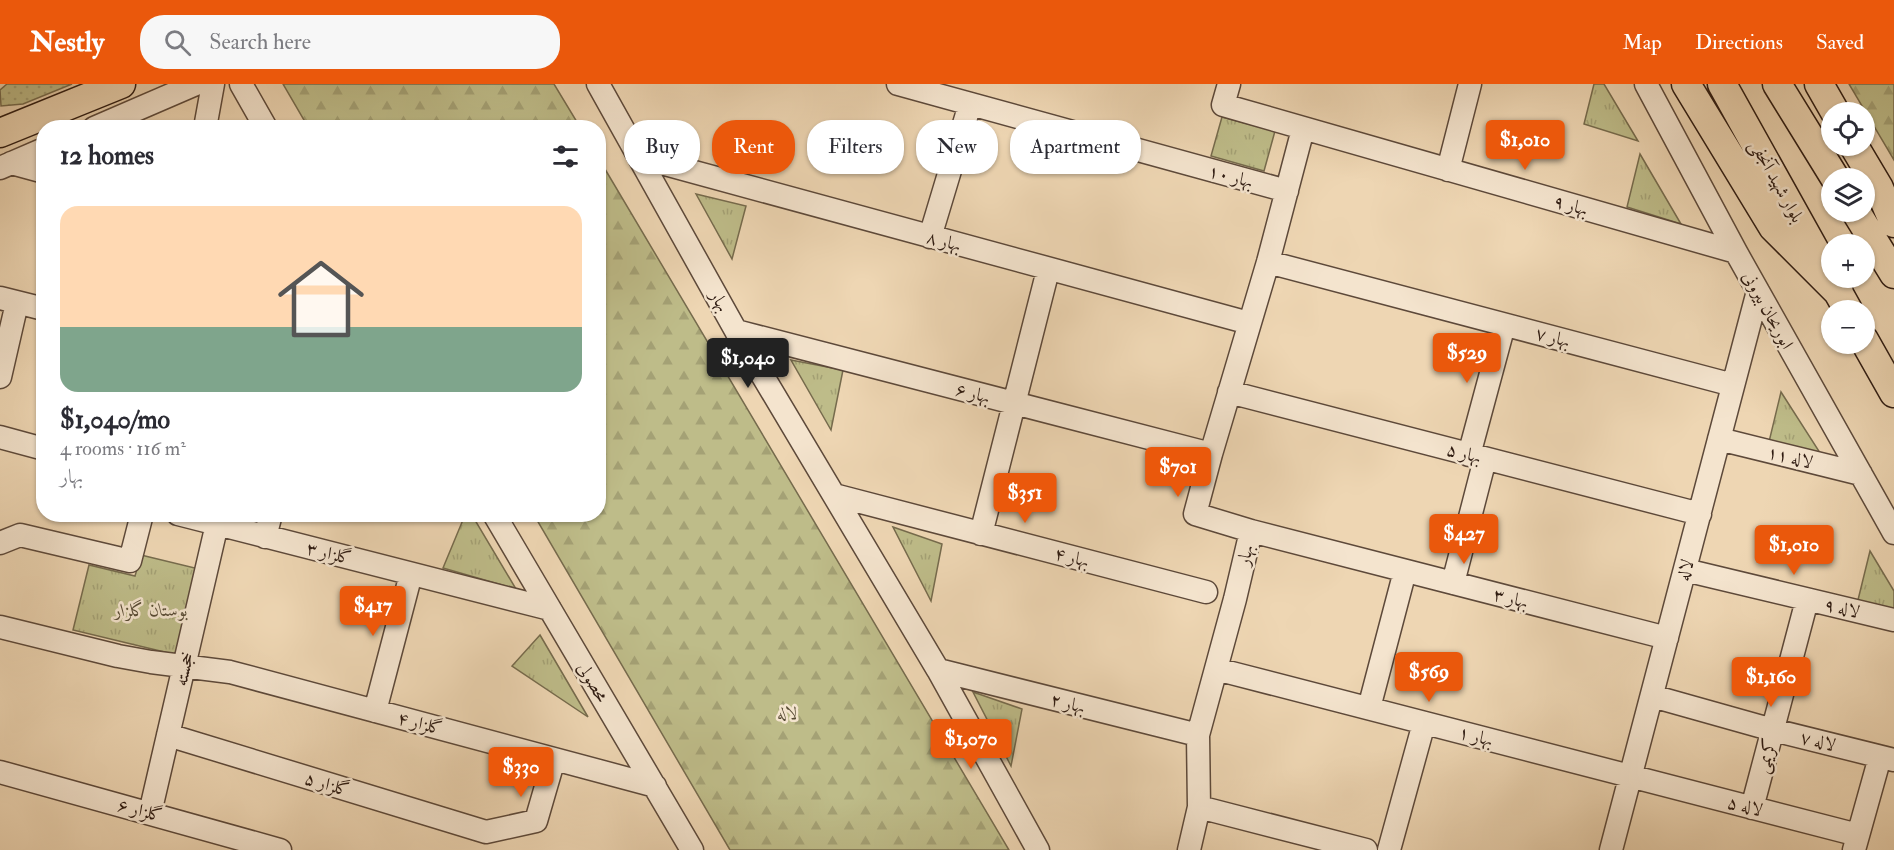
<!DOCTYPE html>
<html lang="en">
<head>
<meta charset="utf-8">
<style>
	:root { --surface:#fff; --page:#f7f7f7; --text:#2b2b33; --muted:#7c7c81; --accent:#ea580c }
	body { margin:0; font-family:"IM FELL Double Pica",Amiri,serif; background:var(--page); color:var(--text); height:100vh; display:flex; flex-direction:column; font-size:22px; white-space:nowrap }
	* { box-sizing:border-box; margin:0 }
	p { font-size:20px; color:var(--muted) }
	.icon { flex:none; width:33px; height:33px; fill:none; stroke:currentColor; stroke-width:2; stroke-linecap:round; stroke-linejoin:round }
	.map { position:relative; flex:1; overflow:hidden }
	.panel { position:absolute; left:36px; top:36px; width:570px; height:402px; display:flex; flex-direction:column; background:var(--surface); border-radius:24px; box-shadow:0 2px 4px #0004 }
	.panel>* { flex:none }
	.hud { position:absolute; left:624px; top:36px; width:570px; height:54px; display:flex; gap:12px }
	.controls { position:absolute; left:1821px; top:18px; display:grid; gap:12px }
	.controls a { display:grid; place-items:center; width:54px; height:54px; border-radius:50%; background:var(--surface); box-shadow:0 2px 4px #0004; font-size:30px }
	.price { position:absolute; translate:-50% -51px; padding:0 14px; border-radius:6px; background:var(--accent); color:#fff; font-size:20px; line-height:39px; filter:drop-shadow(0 2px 3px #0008) }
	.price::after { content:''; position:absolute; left:50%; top:36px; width:18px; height:14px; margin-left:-9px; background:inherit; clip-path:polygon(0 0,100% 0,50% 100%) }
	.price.selected { background:#222; color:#fff }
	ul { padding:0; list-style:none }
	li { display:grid; align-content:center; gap:12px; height:318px; padding:0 24px }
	li span { display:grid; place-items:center; height:186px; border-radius:18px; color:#555 }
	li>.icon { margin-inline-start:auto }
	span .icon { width:108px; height:108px; fill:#fffc; stroke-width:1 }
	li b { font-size:26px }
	h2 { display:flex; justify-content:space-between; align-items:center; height:72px; padding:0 24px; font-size:26px }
	.chip { padding:0 21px; border-radius:24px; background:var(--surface); box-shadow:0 2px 4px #0004; font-size:21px; line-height:54px }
	.chip.selected { background:var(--accent); color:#fff }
	header { display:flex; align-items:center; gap:36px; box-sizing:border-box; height:84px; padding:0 30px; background:var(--accent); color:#fff }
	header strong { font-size:28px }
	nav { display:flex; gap:33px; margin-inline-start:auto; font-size:21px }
	.search { width:420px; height:54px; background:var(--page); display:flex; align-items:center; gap:15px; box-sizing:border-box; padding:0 21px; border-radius:24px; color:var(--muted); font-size:22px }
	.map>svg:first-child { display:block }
	.grass { fill:url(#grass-dots); stroke:#766b4d; stroke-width:1.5 }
	.forest { fill:url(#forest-firs); stroke:#766b4d; stroke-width:1.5 }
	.park { fill:url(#park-tufts); stroke:#766b4d; stroke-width:1.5 }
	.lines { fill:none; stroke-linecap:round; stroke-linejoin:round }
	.minor-casing { stroke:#5d493a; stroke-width:25 }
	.major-casing { stroke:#2d1a11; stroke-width:31 }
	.minor { stroke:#f4e4ce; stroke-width:22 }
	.major { stroke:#eed6b3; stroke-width:28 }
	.labels { text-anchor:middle; stroke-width:5; stroke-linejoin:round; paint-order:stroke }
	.street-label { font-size:18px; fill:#2d1a11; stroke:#f4e4ce }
	.park-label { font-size:18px; font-style:italic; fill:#584b35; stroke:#f4e4ce }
</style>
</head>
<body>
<header>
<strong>Nestly</strong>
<div class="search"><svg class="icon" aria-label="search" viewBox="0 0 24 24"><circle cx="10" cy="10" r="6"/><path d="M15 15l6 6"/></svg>Search here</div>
<nav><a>Map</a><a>Directions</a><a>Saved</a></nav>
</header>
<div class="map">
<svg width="1894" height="766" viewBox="0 0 1894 766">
	<defs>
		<pattern id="grass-dots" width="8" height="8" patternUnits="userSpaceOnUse" patternTransform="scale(1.5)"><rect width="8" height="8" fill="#bebc89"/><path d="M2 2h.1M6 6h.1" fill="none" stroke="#a4a175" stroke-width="1.8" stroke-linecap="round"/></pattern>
		<pattern id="forest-firs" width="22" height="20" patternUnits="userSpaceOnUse" patternTransform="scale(1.5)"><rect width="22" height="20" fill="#bebc89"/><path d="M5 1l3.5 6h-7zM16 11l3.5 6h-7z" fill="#a4a175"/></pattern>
		<pattern id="park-tufts" width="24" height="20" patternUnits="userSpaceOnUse" patternTransform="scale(1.5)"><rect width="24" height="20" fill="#bebc89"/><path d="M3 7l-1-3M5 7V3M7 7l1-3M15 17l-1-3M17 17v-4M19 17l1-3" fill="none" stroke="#a4a175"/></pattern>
	</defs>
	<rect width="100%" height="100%" fill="#eed6b3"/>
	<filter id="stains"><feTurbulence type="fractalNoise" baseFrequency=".00333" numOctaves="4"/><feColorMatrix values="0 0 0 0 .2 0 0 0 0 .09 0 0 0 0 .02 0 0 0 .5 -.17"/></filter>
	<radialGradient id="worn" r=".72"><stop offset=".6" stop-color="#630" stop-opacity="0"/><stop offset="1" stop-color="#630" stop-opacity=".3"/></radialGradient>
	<!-- grass -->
	<path class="grass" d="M7 0H72L23 20 1 22 0 6Z"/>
	<!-- forest -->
	<path class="forest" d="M283 0H554L580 43H308Z
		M1850 0H1894V76L1849 0Z
		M599 75 1009 766H730L534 431 598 430Z"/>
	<!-- park -->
	<path class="park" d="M1594 0H1604L1638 57 1584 40Z
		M1222 33 1275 47 1264 87 1211 72Z
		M1640 70 1681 140 1627 123Z
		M696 110 746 122 732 175Z
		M791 276 843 286 831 346Z
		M1781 308 1824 375 1768 362Z
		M465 431H472L516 505 443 484Z
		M893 443 942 460 931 517Z
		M1870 467 1894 507V529L1857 520Z
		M141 471 199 485 177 571 73 546 89 481 135 492Z
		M540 551 588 633 512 582Z
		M973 608 1022 625 1011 682Z"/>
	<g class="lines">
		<!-- minor casing -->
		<g class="minor-casing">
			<path id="minor" d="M241 0 266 44
				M598 0 736 247 938 586 1038 766
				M898 0 1287 107
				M1229 0 1223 21 1736 168
				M1646 0 1736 168 1894 449
				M94 44 196 0
				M205 44 213 0
				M639 73 1249 239
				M11 79 44 88
				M0 84 44 65
				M1448 86 1470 0
				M930 153 970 20
				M1268 178 1733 301
				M0 214 44 225
				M736 247 1211 370
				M0 293 17 219
				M1229 308 1700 430
				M0 353 44 365
				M1719 355 1861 390
				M1469 371 1504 241
				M834 411 1206 508
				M178 430 550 525
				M494 430 692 766
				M1251 447 1667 554
				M981 450 1048 186
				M265 453 271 430
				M0 459 20 451 130 477 142 430
				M1685 486 1894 536
				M1453 499 1485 375
				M0 543 118 572 151 578 230 588 655 702
				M1216 585 1858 751
				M938 586 1198 651
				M1652 612 1773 646 1894 676
				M1369 624 1405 487
				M375 627 411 490
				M168 651 486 748 536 737 554 675
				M0 688 280 766
				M1199 723 1366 766
				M1752 724 1807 516
				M150 729 217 440
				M1189 766 1199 723 1198 651 1235 515 1251 447 1195 430 1211 370 1268 178 1303 45
				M1389 766 1424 639
				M1611 766 1758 207
				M1854 766 1880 673"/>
		</g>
		<!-- major casing -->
		<g class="major-casing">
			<path id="major" d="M1686 0 1773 143 1839 209
				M1722 0 1848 226
				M1777 0 1835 94
				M1819 0 1835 28
				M0 49 121 0
				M1854 62 1879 104 1894 139
				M1856 128 1894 190
				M1864 256 1894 309"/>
		</g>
		<!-- minor -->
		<use href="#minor" class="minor"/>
		<!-- major -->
		<use href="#major" class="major"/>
	</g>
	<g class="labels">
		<!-- street labels -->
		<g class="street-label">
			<text transform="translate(1231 92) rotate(15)" y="6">بهار ۱۰</text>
			<text transform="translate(1777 97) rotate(61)" y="6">بلوار شهید آنجفی</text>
			<text transform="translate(1571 121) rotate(16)" y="6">بهار ۹</text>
			<text transform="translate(944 157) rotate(15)" y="6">بهار ۸</text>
			<text transform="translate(720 217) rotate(61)" y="6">بهار</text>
			<text transform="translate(1768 226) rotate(61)" y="6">ابوریحان بیرونی</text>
			<text transform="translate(1553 253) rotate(15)" y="6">بهار ۷</text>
			<text transform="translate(973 309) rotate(15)" y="6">بهار ۶</text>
			<text transform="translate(1464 369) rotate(14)" y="6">بهار ۵</text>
			<text transform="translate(1790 373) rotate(14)" y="6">لاله ۱۱</text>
			<text transform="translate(329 469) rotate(14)" y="6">گلزار ۳</text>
			<text transform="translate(1245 471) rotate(-77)" y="6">بهار</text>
			<text transform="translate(1072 473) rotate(14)" y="6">بهار ۴</text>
			<text transform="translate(1685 486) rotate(-75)" y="6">لاله</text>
			<text transform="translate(1511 514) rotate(14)" y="6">بهار ۳</text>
			<text transform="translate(1842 524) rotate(13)" y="6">لاله ۹</text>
			<text transform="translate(184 585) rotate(-77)" y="6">خجسته</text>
			<text transform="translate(593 598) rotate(59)" y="6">محصولی</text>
			<text transform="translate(1068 619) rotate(14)" y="6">بهار ۲</text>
			<text transform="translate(420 639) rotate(15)" y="6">گلزار ۴</text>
			<text transform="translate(1476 652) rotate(15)" y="6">بهار ۱</text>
			<text transform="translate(1818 657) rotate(14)" y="6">لاله ۷</text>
			<text transform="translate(1766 672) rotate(-75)" y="6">کریمی</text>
			<text transform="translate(327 700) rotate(17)" y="6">گلزار ۵</text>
			<text transform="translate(1745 722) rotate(14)" y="6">لاله ۵</text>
			<text transform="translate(140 726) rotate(15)" y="6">گلزار ۶</text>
		</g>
		<!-- park labels -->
		<g class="park-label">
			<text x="151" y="532">بوستان گلزار</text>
			<text x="788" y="635">لاله</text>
		</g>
	</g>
	<rect width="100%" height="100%" filter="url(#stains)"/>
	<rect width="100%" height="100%" fill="url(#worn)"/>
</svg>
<div class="controls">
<a><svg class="icon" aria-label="locate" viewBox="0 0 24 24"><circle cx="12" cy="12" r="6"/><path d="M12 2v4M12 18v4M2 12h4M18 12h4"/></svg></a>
<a><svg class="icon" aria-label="layers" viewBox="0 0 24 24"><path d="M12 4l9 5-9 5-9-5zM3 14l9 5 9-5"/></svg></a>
<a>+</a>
<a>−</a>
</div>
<b class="price" style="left:1525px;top:87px">$1,010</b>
<b class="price" style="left:1467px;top:300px">$529</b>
<b class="price selected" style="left:748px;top:305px">$1,040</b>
<b class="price" style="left:1178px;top:414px">$701</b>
<b class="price" style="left:1025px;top:440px">$351</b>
<b class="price" style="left:1464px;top:481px">$427</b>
<b class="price" style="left:1794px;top:492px">$1,010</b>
<b class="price" style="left:373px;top:553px">$417</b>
<b class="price" style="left:1429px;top:619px">$569</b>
<b class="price" style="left:1771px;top:624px">$1,160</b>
<b class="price" style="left:971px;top:686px">$1,070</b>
<b class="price" style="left:521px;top:714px">$330</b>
<div class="hud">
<a class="chip">Buy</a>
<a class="chip selected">Rent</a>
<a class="chip">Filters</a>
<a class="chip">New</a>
<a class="chip">Apartment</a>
</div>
<section class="panel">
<h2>12 homes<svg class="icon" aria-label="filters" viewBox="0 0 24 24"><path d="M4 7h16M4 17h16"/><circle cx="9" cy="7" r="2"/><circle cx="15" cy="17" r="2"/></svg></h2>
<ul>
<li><span style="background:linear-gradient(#ffd9b3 65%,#7fa58c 0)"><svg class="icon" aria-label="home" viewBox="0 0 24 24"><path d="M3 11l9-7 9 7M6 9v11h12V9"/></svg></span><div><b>$1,040/mo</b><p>4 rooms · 116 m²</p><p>بهار</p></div></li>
</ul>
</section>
</div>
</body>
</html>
